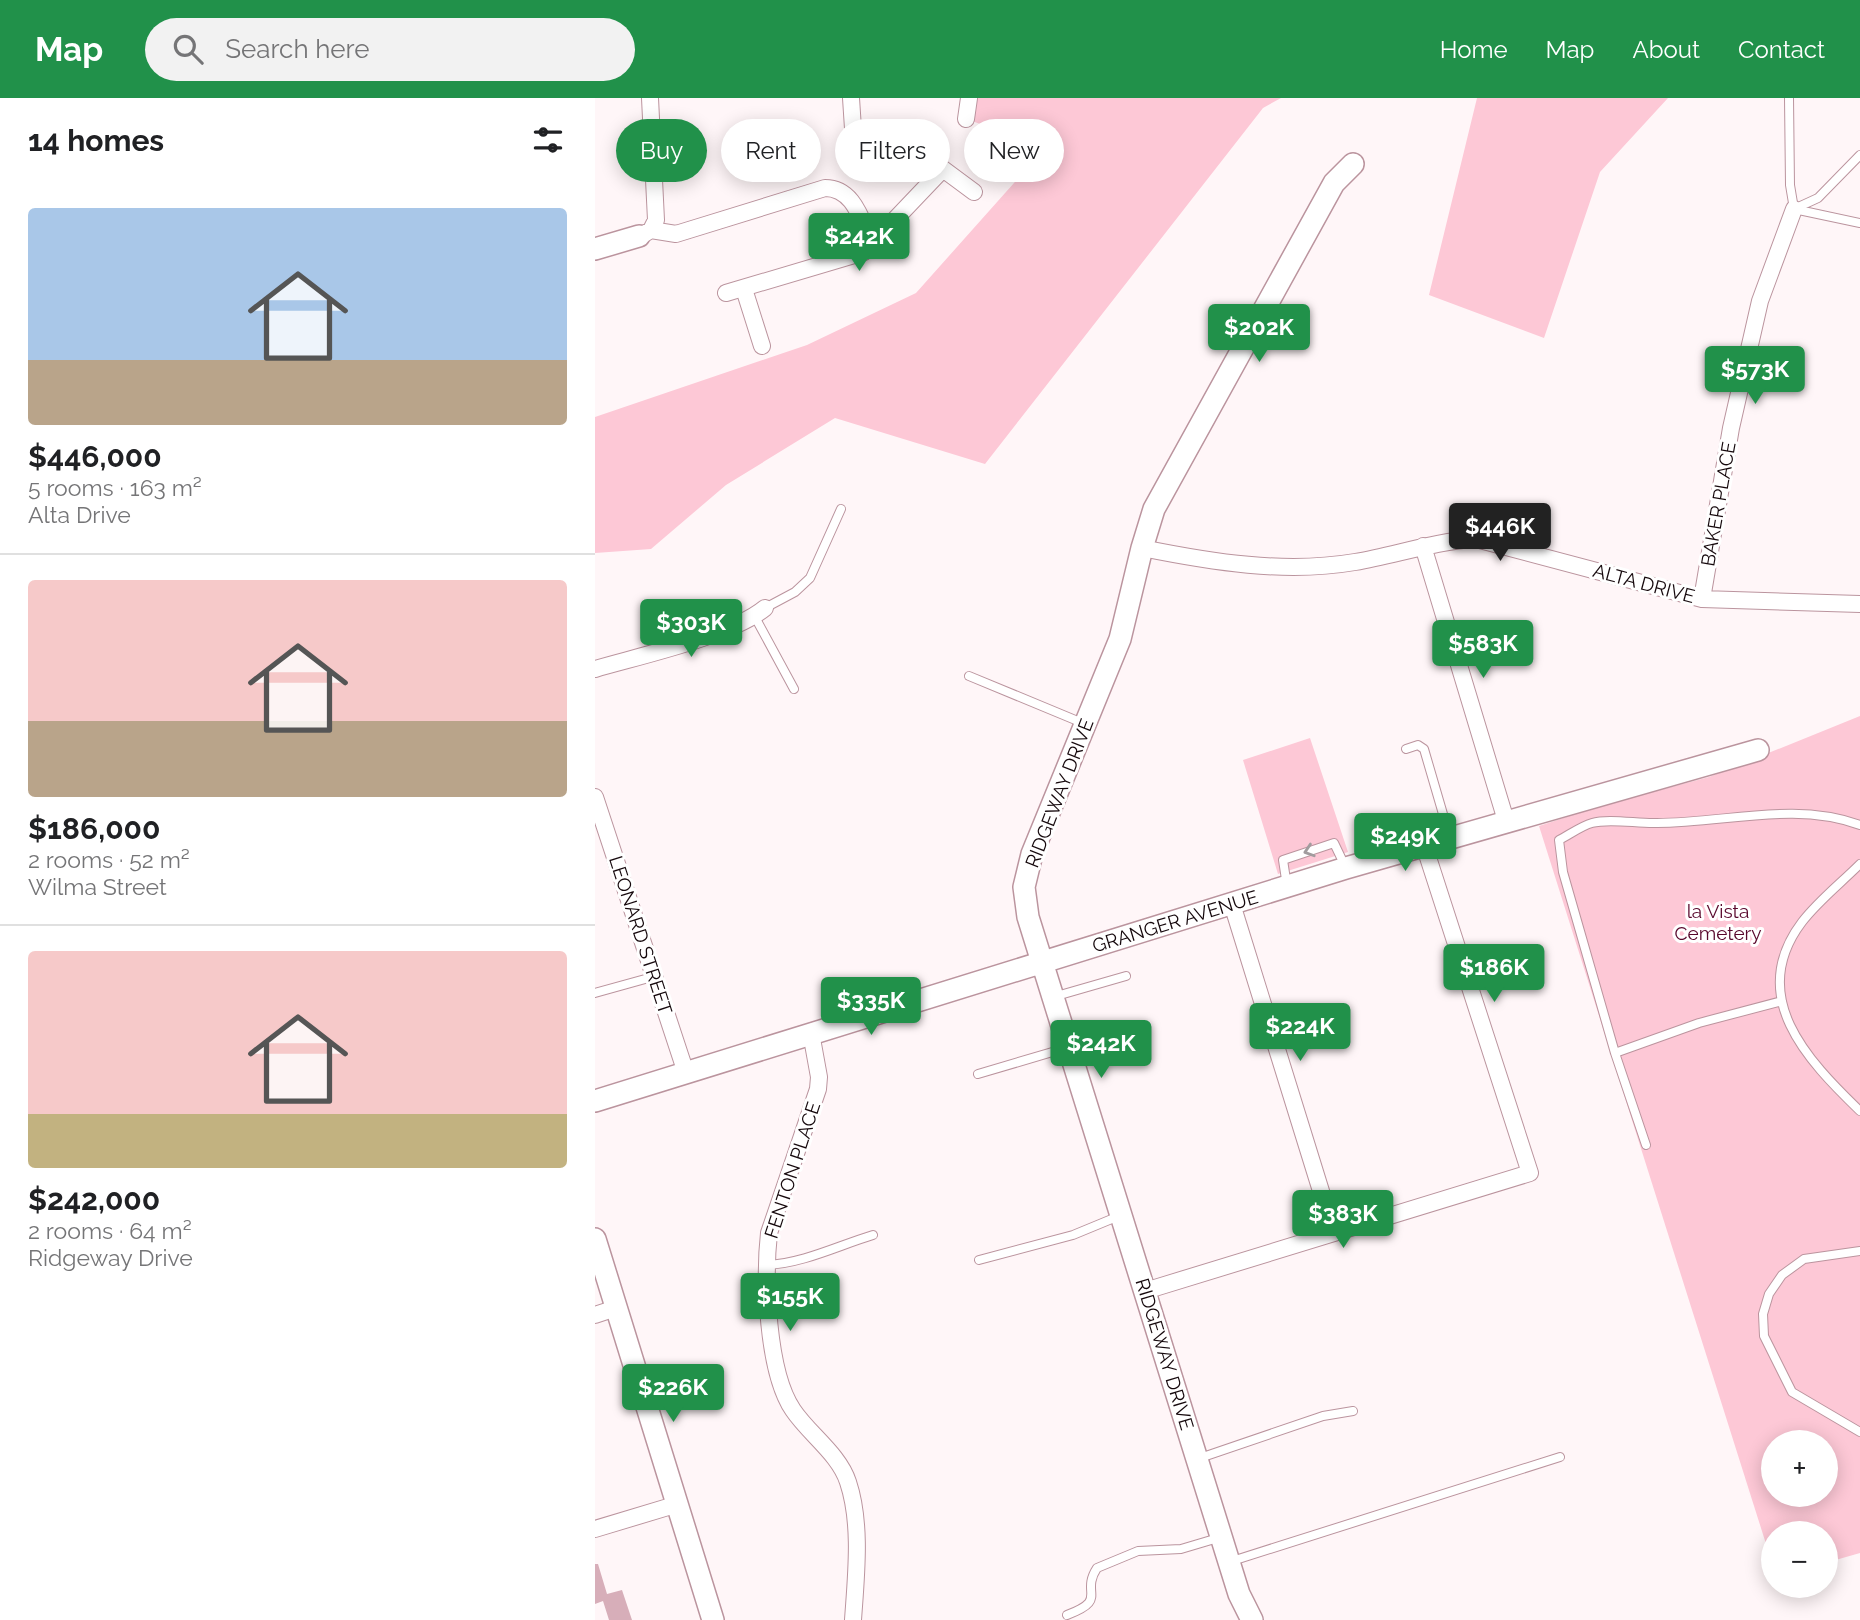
<!DOCTYPE html>
<html lang="en">
<head>
<meta charset="utf-8">
<style>
	:root { --surface:#fff; --page:#f2f2f2; --text:#202124; --muted:#757577; --line:#e0e0e0; --accent:#21914a }
	body { margin:0; font-family:Raleway,sans-serif; background:var(--page); color:var(--text); height:100vh; display:flex; flex-direction:column; font-size:26px; white-space:nowrap }
	* { box-sizing:border-box; margin:0 }
	p { font-size:23px; color:var(--muted) }
	.icon { flex:none; width:38px; height:38px; fill:none; stroke:currentColor; stroke-width:2; stroke-linecap:round; stroke-linejoin:round }
	.map { position:relative; flex:1; overflow:hidden }
	.side { display:flex; flex-direction:column; background:var(--surface); width:595px }
	.side>* { flex:none }
	.top-card { position:absolute; left:21px; top:21px; width:665px; height:63px; display:flex; gap:14px }
	.buttons { position:absolute; left:1166px; top:1332px; display:grid; gap:14px }
	.buttons a { display:grid; place-items:center; width:77px; height:77px; border-radius:50%; background:var(--surface); box-shadow:0 4px 18px #0003; font-size:35px }
	.price { position:absolute; translate:-50% -60px; padding:0 16px; border-radius:7px; background:var(--accent); color:#fff; font-size:23px; line-height:46px; filter:drop-shadow(0 2px 4px #0008) }
	.price::after { content:''; position:absolute; left:50%; top:42px; width:21px; height:16px; margin-left:-10px; background:inherit; clip-path:polygon(0 0,100% 0,50% 100%) }
	.price.selected { background:#222; color:#fff }
	ul { padding:0; list-style:none }
	li { display:grid; align-content:center; gap:14px; height:371px; padding:0 28px }
	li+li { border-top:2px solid var(--line) }
	li span { display:grid; place-items:center; height:217px; border-radius:7px; color:#555 }
	li>.icon { margin-inline-start:auto }
	span .icon { width:126px; height:126px; fill:#fffc; stroke-width:1 }
	li b { font-size:30px }
	h2 { display:flex; justify-content:space-between; align-items:center; height:84px; padding:0 28px; font-size:30px }
	.chip { padding:0 24px; border-radius:32px; background:var(--surface); box-shadow:0 4px 18px #0003; font-size:24px; line-height:63px }
	.chip.selected { background:var(--accent); color:#fff }
	header { display:flex; align-items:center; gap:42px; box-sizing:border-box; height:98px; padding:0 35px; background:var(--accent); color:#fff }
	header strong { font-size:33px }
	nav { display:flex; gap:38px; margin-inline-start:auto; font-size:24px }
	.search { width:490px; height:63px; background:var(--page); display:flex; align-items:center; gap:18px; box-sizing:border-box; padding:0 24px; border-radius:38px; color:var(--muted); font-size:26px }
	main { display:flex; flex:1; min-height:0 }
	.map>svg:first-child { display:block }
	.green { fill:#fdc8d6; fill-rule:evenodd }
	.building { fill:#d7aeb9 }
	.lines { fill:none; stroke-linecap:round; stroke-linejoin:round }
	.service-casing { stroke:#bb949e; stroke-width:10 }
	.minor-casing { stroke:#bb949e; stroke-width:18 }
	.tertiary-casing { stroke:#bb949e; stroke-width:24 }
	.service { stroke:#fff; stroke-width:8 }
	.minor { stroke:#fff; stroke-width:16 }
	.tertiary { stroke:#fff; stroke-width:21 }
	.oneway { stroke:#a19c9e }
	.labels { text-anchor:middle; stroke-width:6; stroke-linejoin:round; paint-order:stroke }
	.street-label { font-size:19px; fill:#15080c; stroke:#fff }
	.park-label { font-size:19px; fill:#58072c; stroke:#fff }
</style>
</head>
<body>
<header>
<strong>Map</strong>
<div class="search"><svg class="icon" aria-label="search" viewBox="0 0 24 24"><circle cx="10" cy="10" r="6"/><path d="M15 15l6 6"/></svg>Search here</div>
<nav><a>Home</a><a>Map</a><a>About</a><a>Contact</a></nav>
</header>
<main>
<section class="side">
<h2>14 homes<svg class="icon" aria-label="filters" viewBox="0 0 24 24"><path d="M4 7h16M4 17h16"/><circle cx="9" cy="7" r="2"/><circle cx="15" cy="17" r="2"/></svg></h2>
<ul>
<li><span style="background:linear-gradient(#a9c7e8 70%,#b9a48a 0)"><svg class="icon" aria-label="home" viewBox="0 0 24 24"><path d="M3 11l9-7 9 7M6 9v11h12V9"/></svg></span><div><b>$446,000</b><p>5 rooms · 163 m²</p><p>Alta Drive</p></div></li>
<li><span style="background:linear-gradient(#f6c9c9 65%,#b9a48a 0)"><svg class="icon" aria-label="home" viewBox="0 0 24 24"><path d="M3 11l9-7 9 7M6 9v11h12V9"/></svg></span><div><b>$186,000</b><p>2 rooms · 52 m²</p><p>Wilma Street</p></div></li>
<li><span style="background:linear-gradient(#f6c9c9 75%,#c2b280 0)"><svg class="icon" aria-label="home" viewBox="0 0 24 24"><path d="M3 11l9-7 9 7M6 9v11h12V9"/></svg></span><div><b>$242,000</b><p>2 rooms · 64 m²</p><p>Ridgeway Drive</p></div></li>
</ul>
</section>
<div class="map">
<svg width="1265" height="1522" viewBox="0 0 1265 1522">
	<rect width="100%" height="100%" fill="#fff6f8"/>
	<!-- green -->
	<path class="green" d="M369 0H686L668 10 390 366 240 320 131 387 56 451 0 455V319L212 247 321 195 451 49 371 21Z
		M882 0H1073L1005 74 949 240 834 197Z
		M1265 618V1455L1230 1465V1435H1178V1468L944 728 1005 708 1114 679ZM1178 1344H1230V1396H1178Z
		M715 640 753 754 683 776 648 662Z"/>
	<!-- building -->
	<path class="building" d="M0 1466H3L12 1496 27 1492 37 1522H14L8 1503 0 1506Z"/>
	<g class="lines">
		<!-- service casing -->
		<g class="service-casing">
			<path id="service" d="M1194 0 1195 87 1199 111
				M1199 111 1223 100 1265 57
				M1199 111 1265 125
				M170 510 200 494 215 480 246 411
				M160 519 199 591
				M374 578 490 626
				M811 651 823 647 829 651 855 740
				M1265 766C1246 785 1223 803 1207 824 1151 898 1212 962 1265 1013
				M692 788 688 762 739 745 750 768
				M0 895 61 878
				M458 899 531 878
				M1020 955 1104 925 1187 903
				M383 976 471 950
				M1051 1047 1020 955 968 774 964 742C974 737 986 728 997 725 1014 720 1044 726 1062 725 1131 725 1199 703 1265 727
				M1265 1153 1209 1161 1187 1177 1174 1196 1168 1216 1169 1238 1197 1294 1265 1334
				M384 1162 478 1137 524 1118
				M172 1167C209 1165 242 1148 278 1137
				M602 1361 728 1318 758 1313
				M634 1464 965 1359
				M472 1517C514 1501 485 1496 502 1470L543 1453 586 1451 623 1440"/>
		</g>
		<!-- minor casing -->
		<g class="minor-casing">
			<path id="minor" d="M256 0 259 46
				M371 21 374 0
				M56 132 81 136 230 90C259 90 266 122 278 146
				M49 136 56 132 61 122 55 0
				M149 191 167 248
				M131 195 269 154 348 71 379 94
				M828 448 912 726
				M547 450C616 464 690 476 760 464 801 457 840 443 881 441L1107 501 1265 506
				M1107 501 1136 330 1165 203 1199 111
				M0 571C44 558 136 538 170 510
				M0 699 91 975
				M637 806 739 1135
				M216 935 224 979 223 991 174 1135C169 1180 172 1274 198 1312 214 1336 244 1356 253 1384 267 1426 261 1478 258 1522
				M550 1193 935 1075 829 747
				M0 1217 21 1210
				M0 1431 83 1406"/>
		</g>
		<!-- tertiary casing -->
		<g class="tertiary-casing">
			<path id="tertiary" d="M0 151 44 138
				M0 1003 751 770 1163 652
				M0 1141 118 1522
				M657 1522 644 1496 433 819 429 789 437 756 525 541 547 450 559 411 739 85 758 66"/>
		</g>
		<!-- service -->
		<use href="#service" class="service"/>
		<!-- minor -->
		<use href="#minor" class="minor"/>
		<!-- tertiary -->
		<use href="#tertiary" class="tertiary"/>
	</g>
	<!-- one-way arrows -->
	<defs><path id="oneway-chevron" d="M-2-3.5L2.5 0L-2 3.5" fill="none" stroke-width="1.6" stroke-linecap="round" stroke-linejoin="round" transform="scale(1.75)"/></defs>
	<use class="oneway" href="#oneway-chevron" transform="translate(714 753) rotate(162)"/>
	<g class="labels">
		<!-- street labels -->
		<g class="street-label">
			<text transform="translate(1123 406) rotate(-80)" y="7">BAKER PLACE</text>
			<text transform="translate(1049 485) rotate(15)" y="7">ALTA DRIVE</text>
			<text transform="translate(464 695) rotate(-69)" y="7">RIDGEWAY DRIVE</text>
			<text transform="translate(580 823) rotate(-17)" y="7">GRANGER AVENUE</text>
			<text transform="translate(46 837) rotate(72)" y="7">LEONARD STREET</text>
			<text transform="translate(197 1072) rotate(-72)" y="7">FENTON PLACE</text>
			<text transform="translate(570 1256) rotate(73)" y="7">RIDGEWAY DRIVE</text>
		</g>
		<!-- park labels -->
		<g class="park-label">
			<text x="1123" y="820">la Vista<tspan x="1123" dy="22">Cemetery</tspan></text>
		</g>
	</g>
</svg>
<div class="buttons">
<a>+</a>
<a>−</a>
</div>
<b class="price" style="left:264px;top:175px">$242K</b>
<b class="price" style="left:664px;top:266px">$202K</b>
<b class="price" style="left:1160px;top:308px">$573K</b>
<b class="price selected" style="left:905px;top:465px">$446K</b>
<b class="price" style="left:96px;top:561px">$303K</b>
<b class="price" style="left:888px;top:582px">$583K</b>
<b class="price" style="left:810px;top:775px">$249K</b>
<b class="price" style="left:899px;top:906px">$186K</b>
<b class="price" style="left:276px;top:939px">$335K</b>
<b class="price" style="left:705px;top:965px">$224K</b>
<b class="price" style="left:506px;top:982px">$242K</b>
<b class="price" style="left:748px;top:1152px">$383K</b>
<b class="price" style="left:195px;top:1235px">$155K</b>
<b class="price" style="left:78px;top:1326px">$226K</b>
<div class="top-card">
<a class="chip selected">Buy</a>
<a class="chip">Rent</a>
<a class="chip">Filters</a>
<a class="chip">New</a>
</div>
</div>
</main>
</body>
</html>
